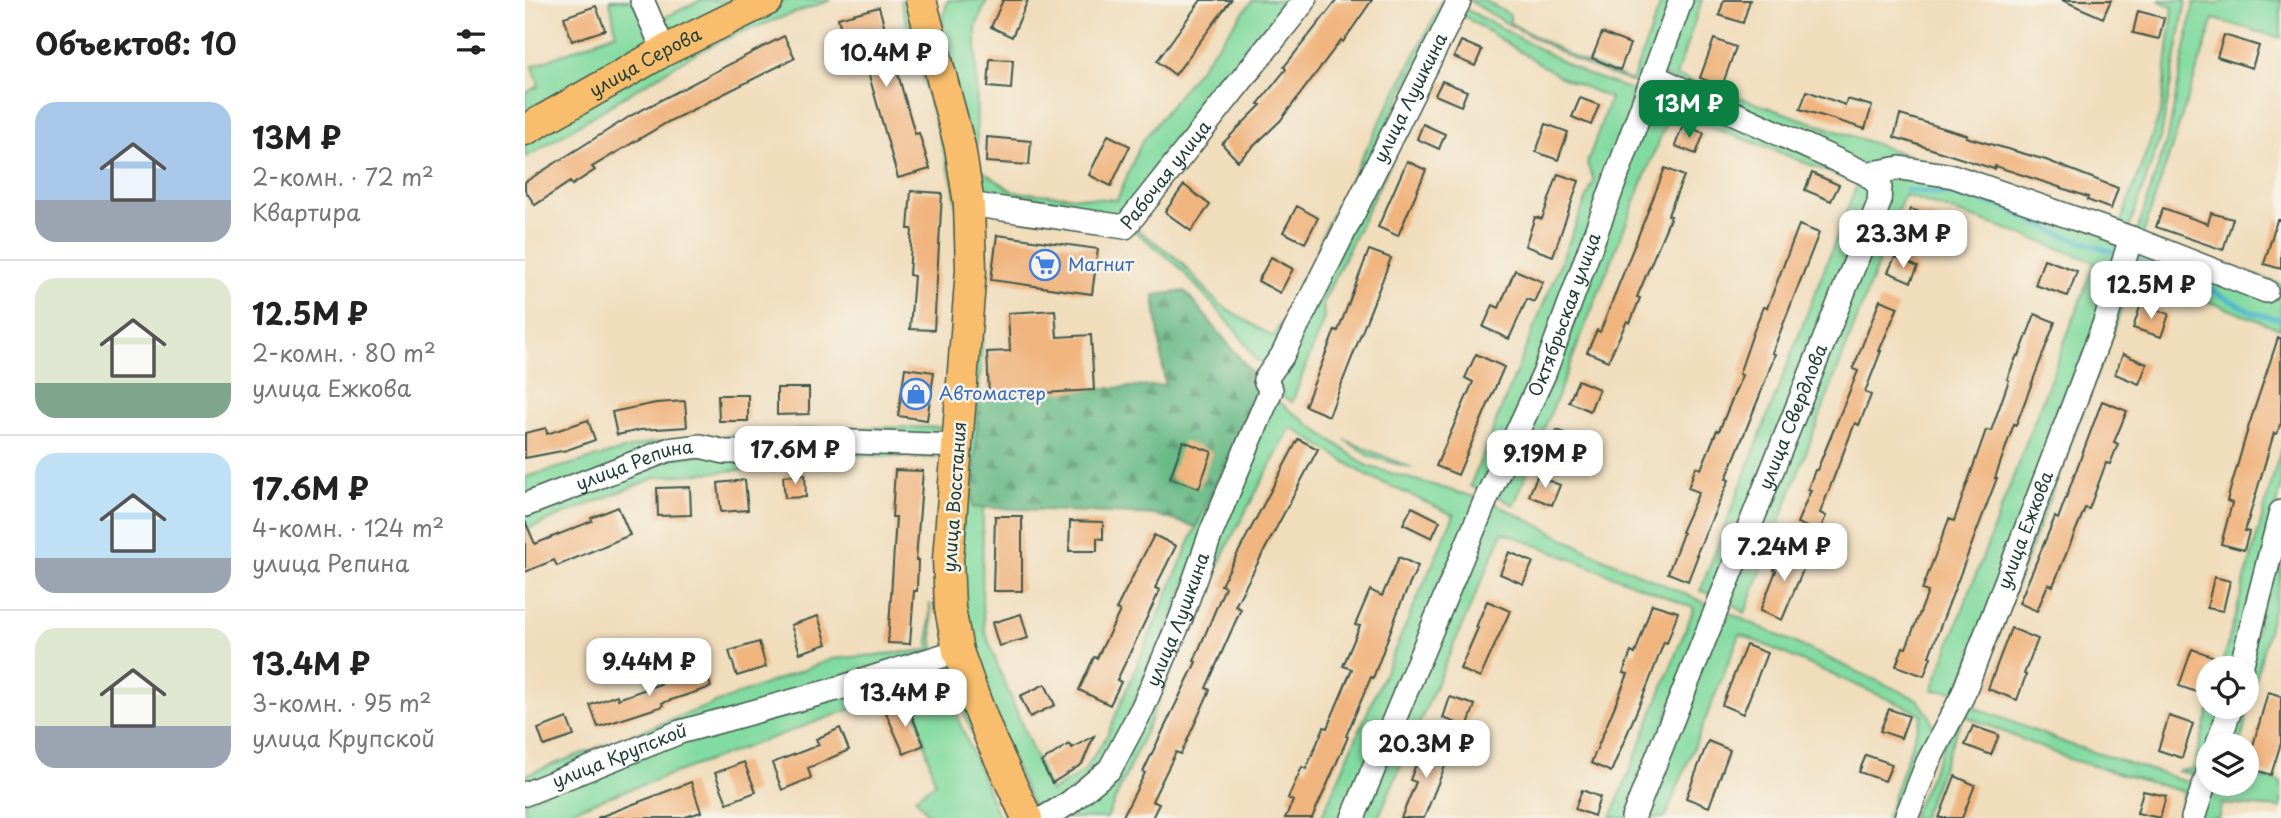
<!DOCTYPE html>
<html lang="ru">
<head>
<meta charset="utf-8">
<style>
	:root { --surface:#fff; --page:#f2f2f2; --text:#222; --muted:#767676; --line:#e0e0e0; --accent:#0b8043 }
	body { margin:0; font-family:"Playpen Sans",sans-serif; background:var(--page); color:var(--text); height:100vh; display:flex; flex-direction:column; font-size:26px; white-space:nowrap }
	* { box-sizing:border-box; margin:0 }
	p { font-size:23px; color:var(--muted) }
	.icon { flex:none; width:38px; height:38px; fill:none; stroke:currentColor; stroke-width:2; stroke-linecap:round; stroke-linejoin:round }
	.map { position:relative; flex:1; overflow:hidden }
	.drawer { display:flex; flex-direction:column; background:var(--surface); width:525px }
	.drawer>* { flex:none }
	.controls { position:absolute; left:1671px; top:656px; display:grid; gap:14px }
	.controls a { display:grid; place-items:center; width:63px; height:63px; border-radius:50%; background:var(--surface); box-shadow:0 4px 10px #0003; font-size:35px }
	.price { position:absolute; translate:-50% -60px; padding:0 16px; border-radius:14px; background:#fff; color:#222; font-size:23px; line-height:46px; filter:drop-shadow(0 2px 4px #0008) }
	.price::after { content:''; position:absolute; left:50%; top:42px; width:21px; height:16px; margin-left:-10px; background:inherit; clip-path:polygon(0 0,100% 0,50% 100%) }
	.price.selected { background:var(--accent); color:#fff }
	ul { padding:0; list-style:none }
	li { display:flex; align-items:center; gap:21px; height:175px; padding:0 35px }
	li+li { border-top:2px solid var(--line) }
	li span { display:grid; place-items:center; flex:none; width:196px; height:140px; border-radius:21px; color:#555 }
	li>.icon { margin-inline-start:auto }
	span .icon { width:84px; height:84px; fill:#fffc; stroke-width:1 }
	li b { font-size:30px }
	h2 { display:flex; justify-content:space-between; align-items:center; height:84px; padding:0 35px; font-size:30px }
	main { display:flex; flex:1; min-height:0 }
	.map>svg:first-child { display:block }
	.green { fill:#81da9f; stroke:#508c6a; stroke-width:2 }
	.forest { fill:url(#forest-firs); stroke:#447c5d; stroke-width:2 }
	.lines { fill:none; stroke-linecap:round; stroke-linejoin:round }
	.stream { stroke:#4fb7cd; stroke-width:5 }
	.building { fill:#f0b47e }
	.minor-casing { stroke:#3e5548; stroke-width:26 }
	.major-casing { stroke:#3e5548; stroke-width:33 }
	.minor { stroke:#fff; stroke-width:23 }
	.major { stroke:#f9be6d; stroke-width:30 }
	.labels { text-anchor:middle; stroke-width:5; stroke-linejoin:round; paint-order:stroke }
	.street-label { font-size:18px; fill:#1f3d34; stroke:#f7f3e8 }
	.shop-label { font-size:18px; fill:#366cbe; stroke:#f7f3e8; text-anchor:start }
</style>
</head>
<body>
<main>
<section class="drawer">
<h2>Объектов: 10<svg class="icon" aria-label="filters" viewBox="0 0 24 24"><path d="M4 7h16M4 17h16"/><circle cx="9" cy="7" r="2"/><circle cx="15" cy="17" r="2"/></svg></h2>
<ul>
<li><span style="background:linear-gradient(#a9c7e8 70%,#9aa5b1 0)"><svg class="icon" aria-label="home" viewBox="0 0 24 24"><path d="M3 11l9-7 9 7M6 9v11h12V9"/></svg></span><div><b>13M ₽</b><p>2-комн. · 72 m²</p><p>Квартира</p></div></li>
<li><span style="background:linear-gradient(#dfe7d0 75%,#7fa58c 0)"><svg class="icon" aria-label="home" viewBox="0 0 24 24"><path d="M3 11l9-7 9 7M6 9v11h12V9"/></svg></span><div><b>12.5M ₽</b><p>2-комн. · 80 m²</p><p>улица Ежкова</p></div></li>
<li><span style="background:linear-gradient(#bfe0f5 75%,#9aa5b1 0)"><svg class="icon" aria-label="home" viewBox="0 0 24 24"><path d="M3 11l9-7 9 7M6 9v11h12V9"/></svg></span><div><b>17.6M ₽</b><p>4-комн. · 124 m²</p><p>улица Репина</p></div></li>
<li><span style="background:linear-gradient(#dfe7d0 70%,#9aa5b1 0)"><svg class="icon" aria-label="home" viewBox="0 0 24 24"><path d="M3 11l9-7 9 7M6 9v11h12V9"/></svg></span><div><b>13.4M ₽</b><p>3-комн. · 95 m²</p><p>улица Крупской</p></div></li>
</ul>
</section>
<div class="map">
<svg width="1756" height="818" viewBox="0 0 1756 818">
	<defs>
		<pattern id="forest-firs" width="22" height="20" patternUnits="userSpaceOnUse" patternTransform="scale(1.75)"><rect width="22" height="20" fill="#68ba86"/><path d="M5 1l3.5 6h-7zM16 11l3.5 6h-7z" fill="#55986e"/></pattern>
	</defs>
	<rect width="100%" height="100%" fill="#f7f3e8"/>
	<filter id="ink" filterUnits="userSpaceOnUse"><feTurbulence type="fractalNoise" baseFrequency=".0143" numOctaves="2"/><feDisplacementMap in="SourceGraphic" scale="14" xChannelSelector="R" yChannelSelector="G"/><feConvolveMatrix kernelMatrix="1 2 1 2 8 2 1 2 1" color-interpolation-filters="sRGB"/></filter>
	<filter id="wash" filterUnits="userSpaceOnUse"><feTurbulence type="fractalNoise" baseFrequency=".00686" numOctaves="4" result="noise"/><feDisplacementMap in="SourceGraphic" scale="28" xChannelSelector="R" yChannelSelector="G"/><feGaussianBlur stdDeviation="1.57" result="paint"/><feColorMatrix in="noise" values="0 0 0 0 0 0 0 0 0 0 0 0 0 0 0 0 0 1.4 0 .05"/><feComposite in="paint" operator="in"/></filter>
	<g filter="url(#wash)">
		<rect width="100%" height="100%" fill="#f0ddbc"/>
		<!-- green -->
		<path class="green" d="M85 0H109L124 35 119 50 0 120V93L14 86 8 66 91 33Z
			M176 0H225L157 31 134 20Z
			M260 0H306L214 33 169 54 0 158V141L141 59Z
			M375 0H383L386 4 427 154 436 212 435 312 425 438H422L432 313 433 212 428 184Z
			M423 0H462L451 26 452 167 489 192 592 200 616 143 728 0H772L596 218 456 195 416 41 418 18Z
			M918 0H924L741 365 732 361 711 330 652 265 606 228 612 229 654 260 694 304 748 337 784 274 800 229Z
			M943 0H959L985 15V23L1054 60 1107 81 1137 0H1150L1118 86 1064 67 983 24Z
			M1161 0H1177L1151 76 1429 171 1342 170 1134 74Z
			M1633 0H1661L1637 132 1603 232 1594 228 1636 111 1648 7Z
			M1708 0H1756V38L1689 19 1617 237 1611 235 1644 132 1669 3H1691Z
			M935 6 1061 74 1116 93 1016 373 960 493 945 486 1069 180 1062 164 1085 98 1036 77 937 15 798 302 799 318 767 402 746 390Z
			M1130 82 1349 188 1191 595 1175 591 1332 184 1241 147 1145 113 989 505 969 495Z
			M1351 177 1427 181 1603 242 1433 692 1407 690 1570 262 1473 226 1379 195 1220 613 1200 597 1358 203Z
			M1623 239 1756 284V329L1610 274 1449 697 1609 244Z
			M452 313H459L447 507 458 508 457 607 460 631 477 677 525 792 558 772 582 736 671 527 736 384 651 609 580 766 523 808 508 807 445 660 433 600Z
			M748 398 842 466 956 499 822 818H796L929 515 841 475 766 427 700 550 582 818H532L590 772Z
			M414 427 410 440 229 447 177 441 0 498V477L123 443 289 428Z
			M820 440 887 468 846 457Z
			M304 447 410 450V458L301 454 299 463 132 477 0 530V512L144 457Z
			M1756 448V489L1711 668H1696Z
			M965 501 1076 557 1185 605 1103 818H1086L1169 608 978 532 853 818H833Z
			M1756 526V577L1715 745 1698 746 1711 707H1722V668Z
			M405 603 409 652 0 789V775L307 659 404 650Z
			M1196 609 1392 699 1405 716 1411 736 1375 818H1361L1397 714 1215 634 1140 818H1114Z
			M418 661 428 664 492 818H482Z
			M413 662 434 721 474 818H406L390 797 410 783 385 688 25 818H0V800L160 736Z
			M1438 703 1546 745 1667 783 1671 790 1662 818H1652L1659 792 1544 759 1438 715 1397 818H1386Z
			M1685 707H1700L1684 746 1683 757 1678 771 1669 775 1652 771 1668 769Z
			M1722 775 1756 782V808L1697 804 1693 818H1674L1684 784H1722Z"/>
		<!-- forest -->
		<path class="forest" d="M660 291 736 384 671 527 632 515 447 507 454 396 640 385 629 295Z"/>
		<g class="lines">
			<!-- stream -->
			<path class="stream" d="M1381 190 1429 195 1478 206 1532 233 1594 254
				M1607 259 1686 290 1729 313 1756 319"/>
		</g>
		<g id="blocks">
			<!-- building -->
			<path class="building" d="M478 0H503L487 37 466 27Z
				M676 0H706L650 75 632 61Z
				M812 0H847L818 42 816 40 755 121 713 161 697 144 736 105 733 104 761 69 759 67Z
				M1199 0H1225L1218 23 1194 15Z
				M1537 0H1586L1578 18Z
				M71 6 80 30 47 41 39 17Z
				M354 7 390 134 394 133 405 169 373 178 336 47 322 51 313 18Z
				M1613 11 1639 18 1634 39 1608 33Z
				M1077 33 1105 44 1095 70 1067 58Z
				M1699 35 1734 46 1727 68 1692 57Z
				M259 36 270 58 143 122 67 167 70 170 47 185 45 182 10 205 0 190V182L107 115Z
				M1189 39 1211 47 1197 86 1175 78Z
				M936 41 957 50 950 66 929 57Z
				M465 59 488 60 486 89 463 87Z
				M917 81 942 91 936 106 910 95Z
				M1282 91 1320 105 1322 99 1347 106 1340 129 1275 109Z
				M1055 98 1074 105 1066 125 1047 117Z
				M1375 115 1442 135 1441 137 1521 160 1593 188 1586 209 1562 200 1563 197 1525 184 1470 166 1469 169 1369 137Z
				M898 124 920 134 914 149 892 139Z
				M1021 124 1043 132 1033 160 1011 152Z
				M1158 125 1179 133 1171 154 1150 146Z
				M583 135 605 146 586 186 564 175Z
				M462 137 506 141 504 165 461 162Z
				M882 161 901 170 873 236 853 227Z
				M1140 168 1159 176 1143 215 1146 216 1112 297 1115 298 1105 323 1102 321 1083 361 1062 352 1072 330 1075 332Z
				M1287 173 1314 185 1306 201 1280 190Z
				M1033 174 1054 181 1028 256 1000 246 1010 217 1017 219Z
				M659 185 685 205 666 231 640 212Z
				M386 191 417 193 409 330 385 329 389 276 384 275 387 229H383Z
				M772 206 793 218 780 243 758 232Z
				M1638 208 1683 224 1686 213 1708 219 1698 250 1631 227Z
				M1385 209 1413 218 1406 238 1379 229Z
				M1752 220H1756V269L1739 264Z
				M1274 225 1294 233 1247 353 1250 354 1235 395 1201 479 1204 480 1171 555H1173L1163 581 1143 573 1158 533 1156 532 1174 492 1163 488 1171 467 1176 469 1192 430 1194 431 1217 375 1214 374 1228 333 1238 307 1242 308Z
				M472 235 573 249 567 294 466 280Z
				M844 250 866 258 804 416 780 406 810 330 813 331Z
				M746 257 768 269 755 293 733 281Z
				M1370 257 1393 267 1386 282 1363 272Z
				M1519 259 1552 271 1543 296 1510 285Z
				M990 270 1018 282 1009 302 1002 299 984 339 958 327 968 305 974 308Z
				M1355 300 1373 307 1354 351H1356L1340 392 1346 395 1334 425 1330 423 1295 513 1301 516 1294 532 1272 523 1286 490 1283 489 1290 470H1292L1333 371 1328 369Z
				M1616 304 1644 314 1636 337 1608 328Z
				M530 310 532 337 566 335 569 390 464 396 462 352 485 351 483 313Z
				M1510 314 1530 322 1491 425 1489 424 1470 478H1472L1404 656 1406 657 1399 676 1371 666 1378 647 1381 648 1403 592 1397 590 1424 519 1429 521 1461 430 1466 431 1484 380 1482 379 1492 355 1494 356Z
				M1753 338H1756V423L1752 434 1749 433 1720 531 1724 532 1719 550 1696 544 1707 503 1702 501 1724 425Z
				M951 354 979 367 933 475 911 466 948 382 940 378Z
				M1598 354 1622 364 1614 384 1590 374Z
				M380 368 409 372 402 420 373 416Z
				M1053 380 1074 389 1065 411 1044 402Z
				M252 388H284V414L252 415Z
				M193 395H223V421H194Z
				M160 401 162 427 115 430 92 435 87 412 131 403Z
				M1577 401 1602 411 1589 442 1593 444 1585 464 1581 463 1564 509 1560 508 1528 586 1523 584 1512 611 1494 603 1530 517 1533 519Z
				M63 420 70 440 42 450 0 458V433L21 428 22 434Z
				M1032 430 1055 439 1045 462 1023 453Z
				M773 439 793 449 710 606 716 609 681 688 685 690 656 754 651 752 627 801 634 804 627 818H597L620 773 618 772 671 662 669 661 700 587 696 585Z
				M658 441 687 452 674 488 645 478Z
				M370 470 398 471 391 560H393L392 591H389L385 644 363 643 371 517H367Z
				M280 474 281 497 260 498 258 476Z
				M1012 476 1035 485 1027 505 1004 496Z
				M220 480 223 510 196 512 193 483Z
				M165 487 166 515 133 516 132 488Z
				M93 507 105 535 32 566 29 560 0 572V521L10 544 67 521 66 518Z
				M887 507 915 521 907 538 878 524Z
				M470 516H497V591H468Z
				M545 521 578 522V539L572 538V551H544Z
				M629 535 651 546 630 588 635 590 592 680 596 682 585 705 554 690 569 657 572 658 595 611 591 609Z
				M1257 548 1283 558 1257 620 1235 611 1251 571 1249 570Z
				M984 552 1008 562 998 584 975 574Z
				M874 557 893 566 876 603 848 678 846 677 821 736 823 737 802 785 787 818H760L768 801 763 798 777 767 781 769 799 727 802 728 827 669 818 666 835 626 830 625 845 590 857 596Z
				M1689 577 1705 581 1698 611 1682 608Z
				M962 601 985 611 955 678 935 669 953 628 951 627Z
				M1127 604 1153 612 1142 643 1139 642 1124 682 1086 772 1066 763 1103 674 1098 673 1106 652 1110 654Z
				M496 614 503 638 474 646 467 623Z
				M293 616 302 644 275 653 266 625Z
				M1486 628 1513 639 1499 674 1501 675 1492 700 1463 689Z
				M234 642 241 667 212 676 204 651Z
				M1221 645 1242 653 1218 714 1197 705Z
				M1667 649 1690 657 1686 668H1684L1677 694 1654 686Z
				M180 668 186 687 137 703 138 706 73 727 65 705 92 695 93 699Z
				M520 684 530 705 505 717 495 696Z
				M1743 692 1756 696V743L1746 775 1722 767Z
				M925 697 950 705 942 727 918 718Z
				M382 704 399 745 379 754 361 713Z
				M1364 709 1384 716 1376 738 1355 731Z
				M1644 716 1668 724 1657 758 1633 750Z
				M42 718 49 736 19 746 13 729Z
				M1448 726 1474 735 1466 755 1440 745Z
				M315 728 324 750 283 768 286 778 257 790 247 763 294 745 291 739Z
				M569 736 557 764 527 783 516 762 544 744 547 748Z
				M900 741 926 751 899 818H876L891 782 885 780Z
				M1183 741 1205 750 1184 807 1161 798Z
				M1341 755 1367 764 1360 781 1334 772Z
				M219 762 231 792 202 803 190 773Z
				M1430 776 1450 785 1437 818H1414Z
				M166 782 176 812 157 818H72Z
				M1057 790 1075 797 1069 816 1050 809Z
				M1618 791 1641 796 1635 818 1612 813Z"/>
		</g>
	</g>
	<g filter="url(#ink)">
		<use href="#blocks" fill-opacity="0" stroke="#3e5548" stroke-width="2"/>
		<g class="lines">
			<!-- minor casing -->
			<g class="minor-casing">
				<g id="minor">
					<path d="M117 0 139 51"/>
					<path d="M1128 76 1342 174 1375 168 1428 176 1606 238 1741 291"/>
					<path id="s1" d="M444 204 600 227 780 0"/>
					<path id="s2" d="M0 505 143 450 175 446 200 452H226L304 441 433 446"/>
					<path d="M1716 668 1756 512"/>
					<path d="M1692 746 1706 707"/>
					<path id="s3" d="M0 794 155 732 308 690 433 651"/>
					<path id="s4" d="M519 818 544 803 585 769 618 707 656 618 686 533 746 390 740 380 757 356 934 1"/>
					<path id="s5" d="M828 818 962 497 1019 374 1156 0"/>
					<path id="s6" d="M1108 818 1354 203 1355 186 1342 174"/>
					<path id="s7" d="M1381 818 1403 762 1437 697 1580 322 1606 238"/>
					<path d="M1668 818 1684 770"/>
				</g>
			</g>
			<!-- major casing -->
			<g class="major-casing">
				<g id="major">
					<path d="M396 0 435 147 444 204 446 270 423 559 425 608 433 651 450 699 466 740 502 818"/>
					<path id="s8" d="M0 130 139 51 243 0"/>
				</g>
			</g>
			<!-- minor -->
			<use href="#minor" class="minor"/>
			<!-- major -->
			<use href="#major" class="major"/>
		</g>
	</g>
	<!-- icons -->
	<defs>
		<g id="supermarket-ring" transform="scale(1.575)"><circle r="9.5" fill="#f7f3e8" stroke="#3f7fe0" stroke-width="1.5"/><path d="M-6-5.5h2.5l.6 2H6L4.5 2H-2.5L-4.4-4H-6ZM-1.5 3.2a1.3 1.3 0 1 0 .1 0ZM3 3.2a1.3 1.3 0 1 0 .1 0Z" fill="#3f7fe0"/></g>
		<g id="shop-ring" transform="scale(1.575)"><circle r="9.5" fill="#f7f3e8" stroke="#3f7fe0" stroke-width="1.5"/><path d="M-5-2.5h2.3a2.7 3.5 0 0 1 5.4 0H5L5.5 6h-11ZM-1.5-2.5h3a1.5 2.3 0 0 0-3 0Z" fill="#3f7fe0"/></g>
	</defs>
	<g fill-rule="evenodd">
		<use href="#supermarket-ring" x="520" y="265"/>
		<use href="#shop-ring" x="391" y="394"/>
	</g>
	<g class="labels">
		<!-- street labels -->
		<g class="street-label">
			<text dy="6" stroke="none"><textPath href="#s8" startOffset="138">улица Серова</textPath></text>
			<text dy="6" stroke="none"><textPath href="#s4" startOffset="824">улица Лушкина</textPath></text>
			<text dy="6" stroke="none"><textPath href="#s1" startOffset="224">Рабочая улица</textPath></text>
			<text dy="6" stroke="none"><textPath href="#s5" startOffset="546">Октябрьская улица</textPath></text>
			<text dy="6" stroke="none"><textPath href="#s6" startOffset="432">улица Свердлова</textPath></text>
			<text dy="6" stroke="none"><textPath href="#s2" startOffset="117">улица Репина</textPath></text>
			<text transform="translate(430 497) rotate(-86)" y="6">улица Восстания</text>
			<text dy="6" stroke="none"><textPath href="#s7" startOffset="312">улица Ежкова</textPath></text>
			<text dy="6" stroke="none"><textPath href="#s4" startOffset="247">улица Лушкина</textPath></text>
			<text dy="6" stroke="none"><textPath href="#s3" startOffset="102">улица Крупской</textPath></text>
		</g>
		<!-- shop labels -->
		<g class="shop-label">
			<text x="543" y="271">Магнит</text>
			<text x="414" y="400">Автомастер</text>
		</g>
	</g>
</svg>
<div class="controls">
<a><svg class="icon" aria-label="locate" viewBox="0 0 24 24"><circle cx="12" cy="12" r="6"/><path d="M12 2v4M12 18v4M2 12h4M18 12h4"/></svg></a>
<a><svg class="icon" aria-label="layers" viewBox="0 0 24 24"><path d="M12 4l9 5-9 5-9-5zM3 14l9 5 9-5"/></svg></a>
</div>
<b class="price" style="left:361px;top:89px">10.4M ₽</b>
<b class="price selected" style="left:1164px;top:140px">13M ₽</b>
<b class="price" style="left:1378px;top:270px">23.3M ₽</b>
<b class="price" style="left:1626px;top:321px">12.5M ₽</b>
<b class="price" style="left:270px;top:486px">17.6M ₽</b>
<b class="price" style="left:1020px;top:490px">9.19M ₽</b>
<b class="price" style="left:1259px;top:583px">7.24M ₽</b>
<b class="price" style="left:124px;top:698px">9.44M ₽</b>
<b class="price" style="left:380px;top:729px">13.4M ₽</b>
<b class="price" style="left:901px;top:780px">20.3M ₽</b>
</div>
</main>
</body>
</html>
